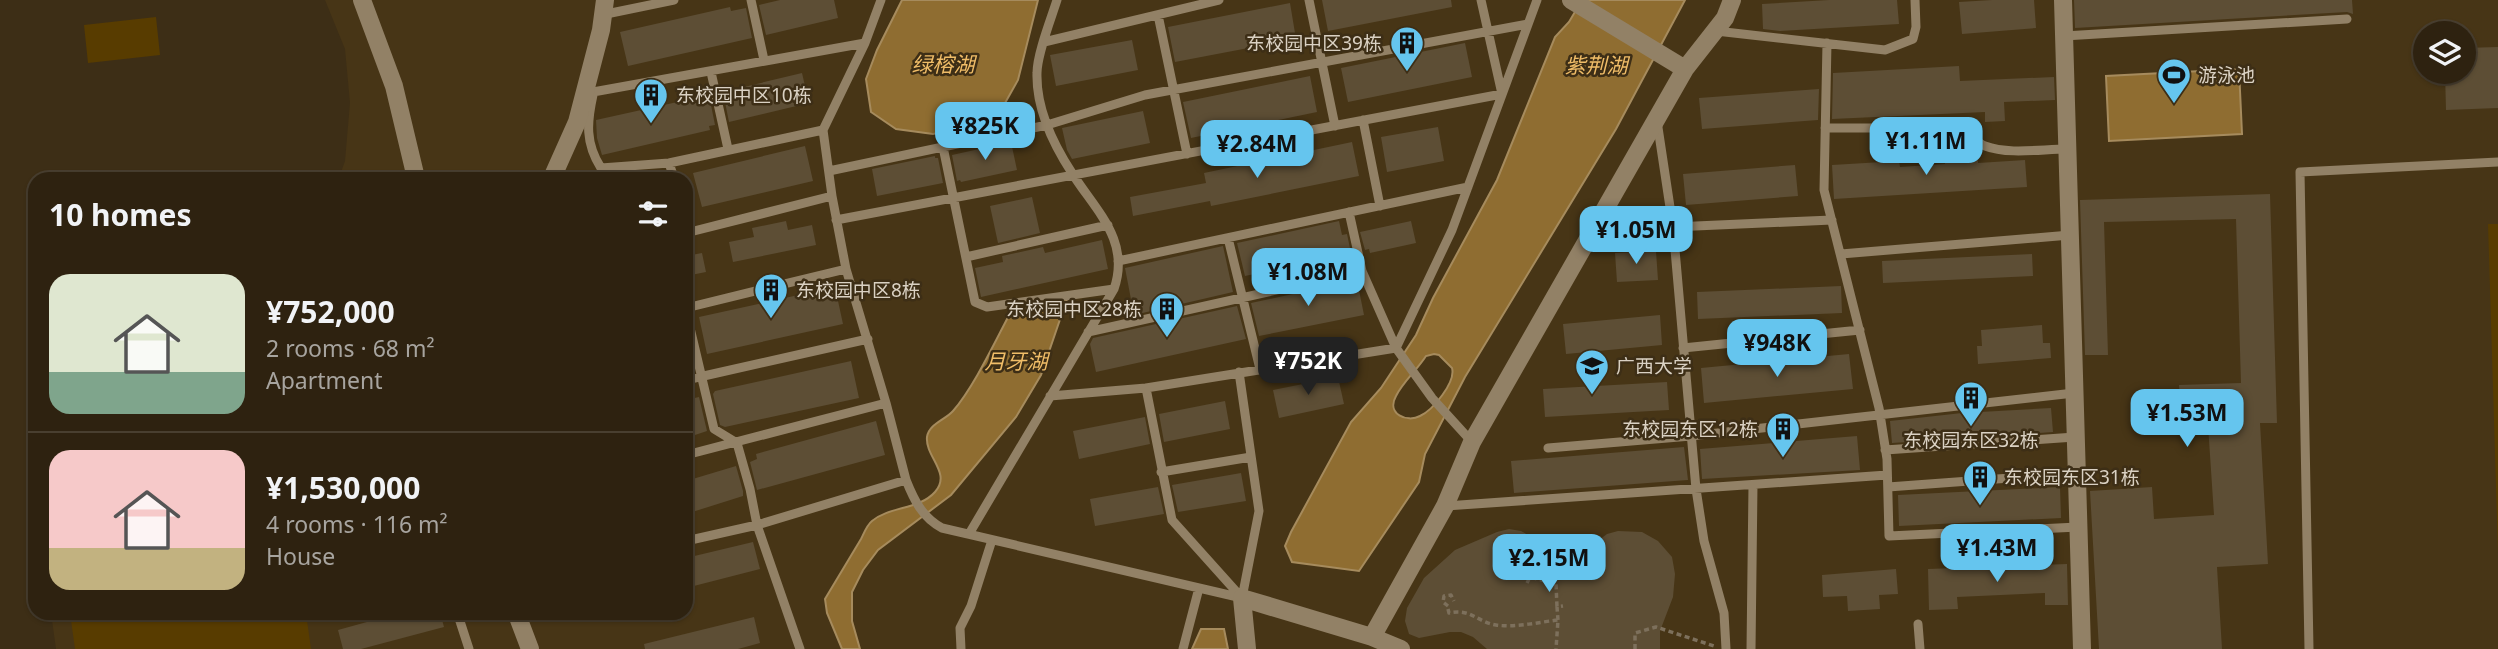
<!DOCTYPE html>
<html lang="en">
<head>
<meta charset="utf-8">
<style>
	:root { --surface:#2e2210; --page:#3a2f1e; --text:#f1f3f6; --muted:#a7a49f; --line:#493f30; --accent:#65c5ee }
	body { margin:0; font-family:"Noto Sans","Noto Sans SC",sans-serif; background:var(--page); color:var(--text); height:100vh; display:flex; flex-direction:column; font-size:26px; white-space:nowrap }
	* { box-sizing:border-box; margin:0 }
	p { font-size:23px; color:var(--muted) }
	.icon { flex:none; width:38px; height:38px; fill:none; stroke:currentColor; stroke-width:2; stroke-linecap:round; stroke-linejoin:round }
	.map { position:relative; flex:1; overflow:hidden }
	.drawer { position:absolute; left:28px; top:172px; width:665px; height:448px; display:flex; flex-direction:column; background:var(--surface); border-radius:21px; box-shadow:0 2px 5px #0004,0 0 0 2px var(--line) }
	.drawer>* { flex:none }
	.tools { position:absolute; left:2413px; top:21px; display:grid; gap:14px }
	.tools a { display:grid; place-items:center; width:63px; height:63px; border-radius:50%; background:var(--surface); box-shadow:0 2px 5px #0004,0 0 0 2px var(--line); font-size:35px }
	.price { position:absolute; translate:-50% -60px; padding:0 16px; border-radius:14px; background:var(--accent); color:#111; font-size:23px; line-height:46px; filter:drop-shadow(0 2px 4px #0008) }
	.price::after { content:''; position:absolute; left:50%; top:42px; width:21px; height:16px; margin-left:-10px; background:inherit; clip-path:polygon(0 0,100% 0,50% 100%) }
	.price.on { background:#222; color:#fff }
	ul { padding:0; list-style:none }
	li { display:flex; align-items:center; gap:21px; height:175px; padding:0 21px }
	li+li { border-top:2px solid var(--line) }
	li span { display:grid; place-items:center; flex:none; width:196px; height:140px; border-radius:21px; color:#555 }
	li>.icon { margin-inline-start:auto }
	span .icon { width:84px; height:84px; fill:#fffc; stroke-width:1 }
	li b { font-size:30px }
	h2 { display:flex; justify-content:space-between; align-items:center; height:84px; padding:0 21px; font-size:30px }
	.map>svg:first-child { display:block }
	.built { fill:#473516; fill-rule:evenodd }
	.green { fill:#583c00 }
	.water { fill:#8f6d31; stroke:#a68b5d; stroke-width:2; fill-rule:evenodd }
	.building { fill:#5d4e35 }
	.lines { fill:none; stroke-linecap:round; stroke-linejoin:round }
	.path { stroke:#7d705c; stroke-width:3.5; stroke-dasharray:5 3.5; stroke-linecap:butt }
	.service { stroke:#928166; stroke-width:9 }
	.minor { stroke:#928166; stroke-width:18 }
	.labels { text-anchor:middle; stroke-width:5; stroke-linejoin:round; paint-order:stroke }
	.poi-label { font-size:19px; fill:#dad1c3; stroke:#3d2e16; text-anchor:start }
	.water-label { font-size:21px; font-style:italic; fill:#f0bd68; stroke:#3d2e16 }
</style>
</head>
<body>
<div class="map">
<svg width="2498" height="649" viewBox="0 0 2498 649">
	<rect width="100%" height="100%" fill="#3d2e16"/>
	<!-- built -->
	<path class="built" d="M325 0H2498V649H56L51 613 686 612V178H339L345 161 350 103 345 49ZM2426 33H2464V72H2426Z"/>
	<!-- green -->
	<path class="green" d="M156 17 160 55 88 63 84 25Z
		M2488 224H2498V553Z
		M70 613H306L311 649H75Z"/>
	<!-- water -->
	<path class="water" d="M902 0H1038L1018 80 1000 112 970 126 933 134 896 129 871 112 866 79 877 50Z
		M1582 0H1685L1616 129 1465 377 1425 454 1419 482 1359 571 1292 562 1285 546 1291 532 1351 422 1381 388 1416 335 1433 298 1497 180 1555 37 1569 22ZM1434 354 1439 355 1452 368C1456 382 1433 410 1420 416 1407 423 1386 414 1396 396 1403 382 1417 370 1426 356Z
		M2239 69 2242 134 2109 141 2106 76Z
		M1068 296 1041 375 1016 417 951 495 878 550 863 570 852 592V621L860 649H842L827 613 825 599C837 579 849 559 861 539 864 533 867 525 872 521 890 506 919 510 935 492 952 473 925 457 927 437 929 424 945 420 953 411 975 386 998 335 1015 304Z
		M1201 629H1224L1228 649H1192Z"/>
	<!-- building -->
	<path class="building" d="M780 0H834L838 18 766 35 759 5Z
		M1322 0H1451L1452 7 1328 31Z
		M1829 0H1897L1899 24 1780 31 1763 29 1762 4Z
		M1992 0H2034L2036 28 1962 34 1959 2Z
		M2074 0H2352L2353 14 2347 12 2075 28Z
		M1290 3 1296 39 1175 62 1168 27Z
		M730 7 731 11 746 8 752 38 628 66 620 32Z
		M1132 40 1138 70 1056 86 1050 55Z
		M1465 43 1472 77 1348 102 1341 68Z
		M2498 47V108L2446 110 2445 72H2464V48Z
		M1959 66 1960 81 2054 77 2055 100 2004 102 2005 121 1985 122V112L1832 119 1833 73Z
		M802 73 809 103 729 122 723 92Z
		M1310 76 1317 112 1191 138 1183 102Z
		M1819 89 1818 120 1702 129 1699 98Z
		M709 95 715 125 709 126 710 130 602 155 597 138 596 120Z
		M1143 111 1150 143 1072 159 1067 150 1062 128Z
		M1438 127 1444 161 1387 172 1381 137Z
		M1011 142 1017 170 961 182 960 180 957 181 952 155Z
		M1352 142 1359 176 1211 206 1210 201 1133 216 1130 197 1206 183 1204 173Z
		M805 146 813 181 702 207 693 173Z
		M1978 154V163L2025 160 2027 187 1834 199 1832 165 1899 161 1900 167 1945 164V156Z
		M935 156V158H938L943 183 877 196 872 169Z
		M1795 165 1798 196 1686 205 1683 174Z
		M2270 194 2277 423H2260L2268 564 2217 567 2222 649H2099L2090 491 2152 487 2154 519 2214 515 2208 425H2190V420H2181L2179 385 2241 383 2236 219 2104 222 2108 355H2085L2080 200Z
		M1032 197 1040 233 998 243 990 206Z
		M786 221 788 230 812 225 816 245 733 262 729 242 754 237 752 228Z
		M1339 221 1342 235 1347 234 1351 253 1245 276 1237 243Z
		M1411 221 1416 243 1370 253 1369 249 1365 250 1360 232Z
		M1102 240 1108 269 981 297 975 268 1003 262 1002 256 1043 247 1045 253Z
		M1223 246 1233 292 1134 315 1125 268Z
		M1656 251 1658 280 1617 282 1615 253Z
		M702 253 706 272 686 276V256Z
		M2032 254 2033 276 1883 283 1882 261Z
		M1357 280 1364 315 1259 336 1251 303Z
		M1841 286 1842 313 1698 319 1697 292Z
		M835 287 843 324 707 354 699 317Z
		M1237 306 1246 339 1096 372 1090 344 1093 338Z
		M1660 315 1662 345 1566 354 1563 324Z
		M2042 325 2043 343H2050L2051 358 1978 364 1977 346H1982L1981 330Z
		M1849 354 1853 389 1704 403 1701 368Z
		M851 361 859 398 725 427 720 425 713 394 715 391Z
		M1338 377 1344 404 1279 418 1273 390Z
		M1667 382 1669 410 1545 417 1543 389Z
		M699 397 707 431 686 438V400Z
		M1225 401 1230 429 1164 442 1159 414Z
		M2051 408 2053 432 1892 443 1890 421 1962 413Z
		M1145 417 1150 444 1079 459 1073 431Z
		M876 421 885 455 757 490 750 462 757 459 756 454Z
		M1857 436 1860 470 1702 479 1700 449Z
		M1684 447 1688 480 1514 493 1511 461Z
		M736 466 743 491V496L686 514V481Z
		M1241 473 1246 501 1178 512 1172 485Z
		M1158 487 1164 514 1095 526 1090 499Z
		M2060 487 2061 518 1899 526 1898 495Z
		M1509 529 1521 531 1554 549 1573 554 1587 549 1607 534 1618 531 1642 532 1658 541 1672 557 1675 574 1673 597 1660 631V649H1487L1473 637 1461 632H1450L1419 638 1409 634 1405 621 1407 608 1424 578 1455 550 1497 532Z
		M753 542 760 569 686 588V558Z
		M2067 564 2068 605H2045V593L1957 597 1958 609 1929 610 1928 569Z
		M1896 569 1898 594 1879 595 1880 609 1848 611 1847 596 1823 597 1822 575Z
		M403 612H440L444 627 361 649H343L338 630Z
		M754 617 760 643 738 649H645L644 644Z"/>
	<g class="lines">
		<!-- path -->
		<path class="path" d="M1527 583 1530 577 1556 584 1557 607
			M1448 606 1443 602 1444 596 1451 595 1454 601
			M1448 609 1449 613C1471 608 1477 622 1496 625 1515 628 1539 622 1558 620L1556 649
			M1558 620 1557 607 1563 606
			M1635 649V633L1656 627 1714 646"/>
		<!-- service -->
		<path class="service" d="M751 0 764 60
			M1309 0 1335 126
			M611 13 674 0
			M1158 15 1187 154
			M1716 31 1885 50 1913 39 1916 27 1915 0
			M2064 36 2347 19
			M1044 42 1219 0
			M1827 43 1824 190 1879 408 1887 459 1889 536 2078 527
			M711 72 728 149
			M593 92 865 43
			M593 95C587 122 585 143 601 168L669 163 823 130 832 196 846 269 886 403 906 480
			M1363 120 1380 206
			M1657 121 1673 227 1696 489 1704 541 1724 613 1726 649
			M1825 128H1959C1973 133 1975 142 1985 146 2009 155 2042 149 2067 149
			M823 130 865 43 881 0
			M943 147 975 302 987 307 1114 289
			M669 163 674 178
			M829 171 1047 125 1145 95 1528 24
			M686 219 690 232
			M836 220 1502 94 1481 0
			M1673 227 1832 220
			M686 233 832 196
			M1228 238 1260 369
			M1841 254 2070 235
			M966 257 1108 225
			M1118 261 1468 187
			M686 308 846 269
			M686 311 714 429 737 443 750 489 757 525 800 649
			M1088 332 1362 271
			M1683 348 1860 330
			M686 380 868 339
			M1146 388 1172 520 1242 598 1259 511 1239 372
			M1050 396 1146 388 1396 348 1362 271 1349 212
			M1472 442 1432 398 1396 348 1452 230 1537 0
			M1548 448 1691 436 2074 393
			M1885 450 2075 437
			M686 455 886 403
			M1161 472 1251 457
			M1888 487 2077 473
			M1446 506 1887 475
			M969 534 1114 289C1131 240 1095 210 1072 173 1053 144 1036 108 1037 73 1037 54 1051 19 1057 0
			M686 541 757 525 906 480C914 500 922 517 942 528L1242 598
			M457 612 469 649
			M1918 624 1920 649
			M961 649 960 628 971 606 992 540
			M1183 649 1199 588
			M1751 649 1753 485
			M2309 649 2300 172 2498 162"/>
		<!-- minor -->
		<path class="minor" d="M362 0 394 86 416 178
			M1571 0 1685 69
			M2063 0 2082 649
			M552 178 577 122 601 30 605 0
			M516 612 530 649
			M1372 637 1445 506 1472 442 1685 69 1725 18 1732 0
			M1247 649 1242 598 1372 637 1401 649"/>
	</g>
	<!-- icons -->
	<defs>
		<g id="building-pin" transform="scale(1.75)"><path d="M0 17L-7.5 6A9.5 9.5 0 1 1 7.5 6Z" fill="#65c5ee" stroke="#3d2e16"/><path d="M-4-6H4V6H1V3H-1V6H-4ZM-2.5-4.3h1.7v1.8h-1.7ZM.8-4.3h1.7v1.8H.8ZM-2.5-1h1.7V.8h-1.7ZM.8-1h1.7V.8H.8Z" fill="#111"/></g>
		<g id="stadium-pin" transform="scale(1.75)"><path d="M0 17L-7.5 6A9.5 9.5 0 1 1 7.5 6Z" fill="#65c5ee" stroke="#3d2e16"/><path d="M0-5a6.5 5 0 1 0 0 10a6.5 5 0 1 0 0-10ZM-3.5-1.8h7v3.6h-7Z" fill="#111"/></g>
		<g id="university-pin" transform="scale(1.75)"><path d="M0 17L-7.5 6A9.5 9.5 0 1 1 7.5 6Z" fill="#65c5ee" stroke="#3d2e16"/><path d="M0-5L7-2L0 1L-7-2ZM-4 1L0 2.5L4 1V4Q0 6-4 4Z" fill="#111"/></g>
	</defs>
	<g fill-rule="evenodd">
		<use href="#building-pin" x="1407" y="43"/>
		<use href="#stadium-pin" x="2174" y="75"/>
		<use href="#building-pin" x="651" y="95"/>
		<use href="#building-pin" x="771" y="290"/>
		<use href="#building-pin" x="1167" y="309"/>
		<use href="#university-pin" x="1592" y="366"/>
		<use href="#building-pin" x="1971" y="398"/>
		<use href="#building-pin" x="1783" y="429"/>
		<use href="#building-pin" x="1980" y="477"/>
	</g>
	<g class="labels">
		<!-- poi labels -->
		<g class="poi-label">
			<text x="1382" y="50" text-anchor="end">东校园中区39栋</text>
			<text x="2198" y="82">游泳池</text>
			<text x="676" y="102">东校园中区10栋</text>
			<text x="796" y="297">东校园中区8栋</text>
			<text x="1142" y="316" text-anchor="end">东校园中区28栋</text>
			<text x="1616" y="373">广西大学</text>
			<text x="1758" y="436" text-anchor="end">东校园东区12栋</text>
			<text x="1971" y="447" text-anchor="middle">东校园东区32栋</text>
			<text x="2004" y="484">东校园东区31栋</text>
		</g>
		<!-- water labels -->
		<g class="water-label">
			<text x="943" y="72">绿榕湖</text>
			<text x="1596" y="73">紫荆湖</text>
			<text x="1016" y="369">月牙湖</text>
		</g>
	</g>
</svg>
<div class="tools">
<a><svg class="icon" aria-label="layers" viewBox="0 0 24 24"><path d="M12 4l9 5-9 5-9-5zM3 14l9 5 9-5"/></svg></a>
</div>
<b class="price" style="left:985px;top:162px">¥825K</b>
<b class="price" style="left:1926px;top:177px">¥1.11M</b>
<b class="price" style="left:1257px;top:180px">¥2.84M</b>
<b class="price" style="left:1636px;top:266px">¥1.05M</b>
<b class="price" style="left:1308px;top:308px">¥1.08M</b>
<b class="price" style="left:1777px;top:379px">¥948K</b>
<b class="price on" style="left:1308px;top:397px">¥752K</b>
<b class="price" style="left:2187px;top:449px">¥1.53M</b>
<b class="price" style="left:1997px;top:584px">¥1.43M</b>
<b class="price" style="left:1549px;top:594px">¥2.15M</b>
<section class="drawer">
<h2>10 homes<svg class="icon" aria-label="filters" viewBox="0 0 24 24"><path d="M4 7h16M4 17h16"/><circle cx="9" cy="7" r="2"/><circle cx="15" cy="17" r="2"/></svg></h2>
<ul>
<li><span style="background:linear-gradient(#dfe7d0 70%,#7fa58c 0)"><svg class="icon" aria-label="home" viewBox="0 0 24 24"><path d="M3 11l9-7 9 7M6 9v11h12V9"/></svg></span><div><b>¥752,000</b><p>2 rooms · 68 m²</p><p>Apartment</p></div></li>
<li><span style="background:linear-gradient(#f6c9c9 70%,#c2b280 0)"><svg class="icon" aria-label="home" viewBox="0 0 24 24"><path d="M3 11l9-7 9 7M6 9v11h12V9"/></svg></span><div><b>¥1,530,000</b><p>4 rooms · 116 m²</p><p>House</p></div></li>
</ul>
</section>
</div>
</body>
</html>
